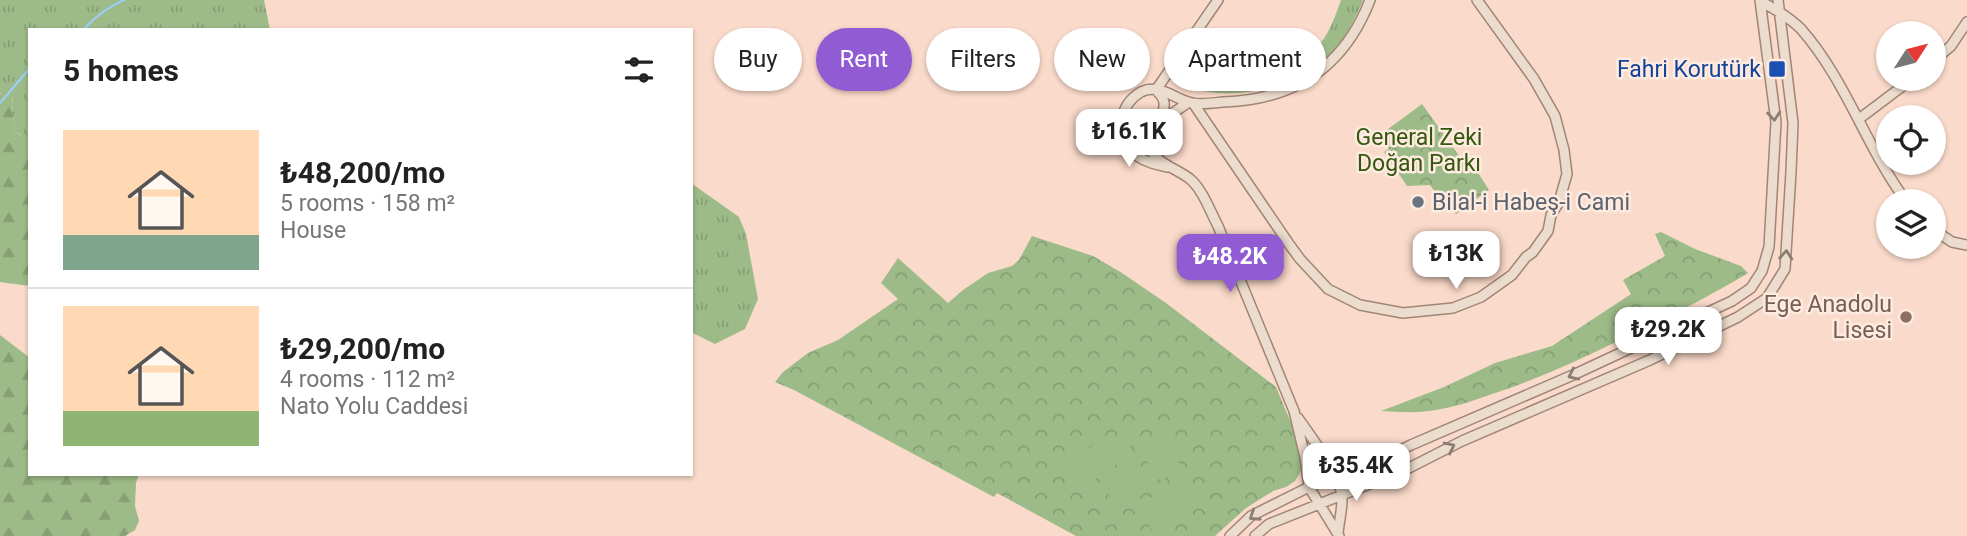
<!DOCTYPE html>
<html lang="en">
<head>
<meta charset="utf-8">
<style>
	:root { --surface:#fff; --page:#f2f2f2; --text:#222; --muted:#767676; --line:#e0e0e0; --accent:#905bd3 }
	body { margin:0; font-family:Roboto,sans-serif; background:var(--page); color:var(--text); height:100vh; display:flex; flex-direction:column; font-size:26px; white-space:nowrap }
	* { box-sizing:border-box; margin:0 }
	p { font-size:23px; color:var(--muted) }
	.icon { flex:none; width:38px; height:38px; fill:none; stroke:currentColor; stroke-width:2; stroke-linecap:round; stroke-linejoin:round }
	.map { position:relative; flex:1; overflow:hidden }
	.panel { position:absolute; left:28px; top:28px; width:665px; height:448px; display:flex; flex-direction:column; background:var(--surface); border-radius:0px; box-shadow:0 2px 5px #0004 }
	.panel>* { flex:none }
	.guide { position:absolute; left:714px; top:28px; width:665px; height:63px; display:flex; gap:14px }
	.needle { width:46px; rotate:54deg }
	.tools { position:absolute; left:1876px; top:21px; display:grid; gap:14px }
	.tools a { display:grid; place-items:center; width:70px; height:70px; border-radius:50%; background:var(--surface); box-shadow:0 2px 5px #0004; font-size:35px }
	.price { position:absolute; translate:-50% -60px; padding:0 16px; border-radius:14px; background:#fff; color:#222; font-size:23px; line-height:46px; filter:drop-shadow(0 2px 4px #0008) }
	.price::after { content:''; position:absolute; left:50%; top:42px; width:21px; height:16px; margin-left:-10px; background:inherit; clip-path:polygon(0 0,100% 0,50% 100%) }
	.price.selected { background:var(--accent); color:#fff }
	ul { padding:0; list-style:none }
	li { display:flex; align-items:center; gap:21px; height:175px; padding:0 35px }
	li+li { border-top:2px solid var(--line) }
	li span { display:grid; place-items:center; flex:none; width:196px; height:140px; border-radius:0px; color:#555 }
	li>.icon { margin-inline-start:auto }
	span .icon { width:84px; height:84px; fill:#fffc; stroke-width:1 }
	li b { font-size:30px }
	h2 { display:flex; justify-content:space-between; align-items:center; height:84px; padding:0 35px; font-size:30px }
	.tag { padding:0 24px; border-radius:32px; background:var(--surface); box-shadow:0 2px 5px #0004; font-size:24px; line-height:63px }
	.tag.selected { background:var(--accent); color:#fff }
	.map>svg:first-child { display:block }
	.grass { fill:url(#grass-tufts) }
	.forest { fill:url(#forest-firs) }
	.park { fill:url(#park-crowns) }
	.garden { fill:#9dbb88 }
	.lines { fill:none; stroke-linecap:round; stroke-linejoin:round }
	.stream { stroke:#9fcdfb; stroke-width:2 }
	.secondary-casing { stroke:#a18575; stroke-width:12 }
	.secondary { stroke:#ebdccd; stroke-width:9 }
	.oneway { stroke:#8a7e73 }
	.transit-dot { fill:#1a4fb4; stroke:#feebe0; stroke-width:2.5 }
	.worship-dot { fill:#6b7280; stroke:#feebe0; stroke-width:2.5 }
	.education-dot { fill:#8d6e63; stroke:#feebe0; stroke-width:2.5 }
	.labels { text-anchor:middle; stroke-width:5; stroke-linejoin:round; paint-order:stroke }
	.transit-label { font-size:23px; fill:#164399; stroke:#feebe0; text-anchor:end }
	.park-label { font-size:23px; fill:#34570f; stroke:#feebe0 }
	.worship-label { font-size:23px; fill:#5b616d; stroke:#feebe0; text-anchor:start }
	.education-label { font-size:23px; fill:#785e54; stroke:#feebe0; text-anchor:end }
</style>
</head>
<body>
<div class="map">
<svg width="1967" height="536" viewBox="0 0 1967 536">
	<defs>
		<pattern id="grass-tufts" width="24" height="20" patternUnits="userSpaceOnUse" patternTransform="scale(1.75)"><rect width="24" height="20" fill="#9dbb88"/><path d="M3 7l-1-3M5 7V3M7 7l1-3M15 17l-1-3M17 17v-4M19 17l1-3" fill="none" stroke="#869f74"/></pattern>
		<pattern id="forest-firs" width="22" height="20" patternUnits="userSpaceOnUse" patternTransform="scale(1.75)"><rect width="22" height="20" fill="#9dbb88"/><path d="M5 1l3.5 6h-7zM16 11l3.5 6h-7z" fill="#869f74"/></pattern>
		<pattern id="park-crowns" width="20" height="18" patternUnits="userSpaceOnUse" patternTransform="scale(1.75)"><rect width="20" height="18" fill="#9dbb88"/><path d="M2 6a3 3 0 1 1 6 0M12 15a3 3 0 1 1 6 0" fill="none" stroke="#869f74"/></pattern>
	</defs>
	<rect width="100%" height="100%" fill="#fadaca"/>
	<!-- grass -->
	<path class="grass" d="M0 0H264L270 30H30V136L25 137 15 132 12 103 13 97 0 93Z
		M1341 0H1363C1357 16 1342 44 1330 56 1298 85 1245 99 1203 91 1191 89 1182 88 1173 80 1191 82 1209 84 1227 83 1252 81 1301 68 1317 48 1329 34 1335 17 1341 0Z
		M691 183 739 217 746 234 758 299 745 329 715 344 691 332Z"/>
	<!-- forest -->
	<path class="forest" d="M9 90 13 91 12 103 15 132 20 135 30 136V286L0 282V94Z
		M0 335 30 358V474H139L136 483 135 506 139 521 135 530 125 536H0Z"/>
	<!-- park -->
	<path class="park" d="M1422 104 1465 164 1470 160 1489 190 1456 214 1443 196 1435 204 1432 199 1435 192 1430 185 1407 186 1384 152 1389 149 1380 135Z
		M1661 232 1695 249 1741 266 1748 273C1707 298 1664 319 1620 340 1581 359 1542 377 1501 391 1478 399 1454 408 1429 411 1413 413 1397 412 1381 411L1444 387 1495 363 1552 346 1631 294 1623 280 1665 256 1655 234Z
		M1032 236 1093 256 1122 273 1166 303 1276 387 1301 447 1303 462 1300 473 1295 481 1286 487 1273 491 1246 508 1215 536H1076L997 493 994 497 992 496 794 390 775 382 783 372 808 353 838 340 898 299 881 283 898 258 948 303 963 290 988 273 1012 266 1019 260Z"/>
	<!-- garden -->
	<path class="garden" d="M1123 436 1135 454 1120 464 1107 446Z
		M1101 440 1117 464 1083 488 1067 464Z
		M1165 443 1181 466 1161 481 1144 457Z
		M1138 462 1155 486 1120 510 1103 487Z
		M1185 472 1201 495 1181 510 1164 487Z
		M1160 491 1175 513 1152 530 1137 507Z"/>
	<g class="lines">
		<!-- stream -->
		<path class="stream" d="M83 30C95 17 107 7 124 0
			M0 103 30 68"/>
		<!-- secondary casing -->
		<g class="secondary-casing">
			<path id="secondary" d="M1760 1C1775 9 1789 17 1801 29 1846 80 1866 147 1906 201
				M1934 60 1951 46 1967 22
				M1156 90C1159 93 1164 98 1164 103 1166 117 1145 143 1131 134 1111 122 1130 94 1146 90 1164 86 1176 100 1192 103 1201 105 1213 103 1223 102 1294 100 1344 67 1370 0
				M1156 90 1218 0
				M1189 102C1172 115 1131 133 1157 158 1167 167 1180 171 1190 179 1203 190 1210 211 1218 226L1294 411 1305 457 1309 487 1339 536
				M1193 103 1289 244 1300 259 1328 289 1360 305 1403 313 1453 308 1481 297 1512 275 1526 257 1533 252 1548 231 1551 215 1559 202 1567 174 1564 150 1555 116 1534 79 1477 0
				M1859 119 1912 79
				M1126 131C1130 158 1142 161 1167 167
				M1934 230 1952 242 1967 245
				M1298 418C1311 436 1338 473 1342 495 1343 506 1339 522 1338 533
				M1230 536 1251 516 1313 485 1364 467 1411 445 1573 375 1732 301 1751 288 1762 271 1769 247 1776 122 1760 0
				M1255 536 1269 524 1405 470 1462 441 1650 360 1738 317 1767 298 1785 269 1791 172 1793 123 1778 0"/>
		</g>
		<!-- secondary -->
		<use href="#secondary" class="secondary"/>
	</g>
	<!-- one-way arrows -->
	<defs><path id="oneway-chevron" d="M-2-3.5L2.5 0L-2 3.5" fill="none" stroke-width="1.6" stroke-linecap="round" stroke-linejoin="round" transform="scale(1.75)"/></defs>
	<g class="oneway">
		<use href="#oneway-chevron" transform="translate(1774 116) rotate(85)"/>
		<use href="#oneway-chevron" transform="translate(1786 255) rotate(-86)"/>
		<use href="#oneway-chevron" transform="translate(1573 375) rotate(155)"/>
		<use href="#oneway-chevron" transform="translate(1450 447) rotate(-26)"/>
		<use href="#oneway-chevron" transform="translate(1254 516) rotate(147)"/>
	</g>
	<!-- markers -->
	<rect class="transit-dot" x="1768" y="60" width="18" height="18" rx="3.5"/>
	<circle class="worship-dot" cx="1418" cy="202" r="7"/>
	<circle class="education-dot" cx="1906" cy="317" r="7"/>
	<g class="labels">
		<!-- transit labels -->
		<g class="transit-label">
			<text x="1761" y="77">Fahri Korutürk</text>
		</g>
		<!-- park labels -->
		<g class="park-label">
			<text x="1419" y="145">General Zeki<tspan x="1419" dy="26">Doğan Parkı</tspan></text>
		</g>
		<!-- worship labels -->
		<g class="worship-label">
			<text x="1432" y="210">Bilal-i Habeş-i Cami</text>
		</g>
		<!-- education labels -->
		<g class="education-label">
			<text x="1892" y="312">Ege Anadolu<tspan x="1892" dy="26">Lisesi</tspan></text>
		</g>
	</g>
</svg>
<div class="tools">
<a><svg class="needle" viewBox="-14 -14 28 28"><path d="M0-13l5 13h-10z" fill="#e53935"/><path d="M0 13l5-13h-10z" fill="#767676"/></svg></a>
<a><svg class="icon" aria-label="locate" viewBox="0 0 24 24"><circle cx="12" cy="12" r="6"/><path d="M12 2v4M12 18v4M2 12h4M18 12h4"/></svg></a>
<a><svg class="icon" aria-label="layers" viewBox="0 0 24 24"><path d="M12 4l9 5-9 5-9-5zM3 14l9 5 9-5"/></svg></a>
</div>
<b class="price" style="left:1129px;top:169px">₺16.1K</b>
<b class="price" style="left:1456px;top:291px">₺13K</b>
<b class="price selected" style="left:1230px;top:294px">₺48.2K</b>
<b class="price" style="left:1668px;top:367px">₺29.2K</b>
<b class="price" style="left:1356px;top:503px">₺35.4K</b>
<div class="guide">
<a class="tag">Buy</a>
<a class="tag selected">Rent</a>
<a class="tag">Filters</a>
<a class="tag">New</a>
<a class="tag">Apartment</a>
</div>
<section class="panel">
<h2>5 homes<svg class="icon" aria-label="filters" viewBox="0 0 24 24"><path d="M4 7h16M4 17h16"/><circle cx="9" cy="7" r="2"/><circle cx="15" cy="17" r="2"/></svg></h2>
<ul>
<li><span style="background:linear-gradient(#ffd9b3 75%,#7fa58c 0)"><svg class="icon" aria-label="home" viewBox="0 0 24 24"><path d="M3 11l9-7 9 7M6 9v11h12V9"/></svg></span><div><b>₺48,200/mo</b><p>5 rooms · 158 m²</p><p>House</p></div></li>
<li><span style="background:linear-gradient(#ffd9b3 75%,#8fb573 0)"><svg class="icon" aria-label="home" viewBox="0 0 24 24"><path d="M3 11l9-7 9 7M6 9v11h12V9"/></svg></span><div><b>₺29,200/mo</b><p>4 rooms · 112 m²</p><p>Nato Yolu Caddesi</p></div></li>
</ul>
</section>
</div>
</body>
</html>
